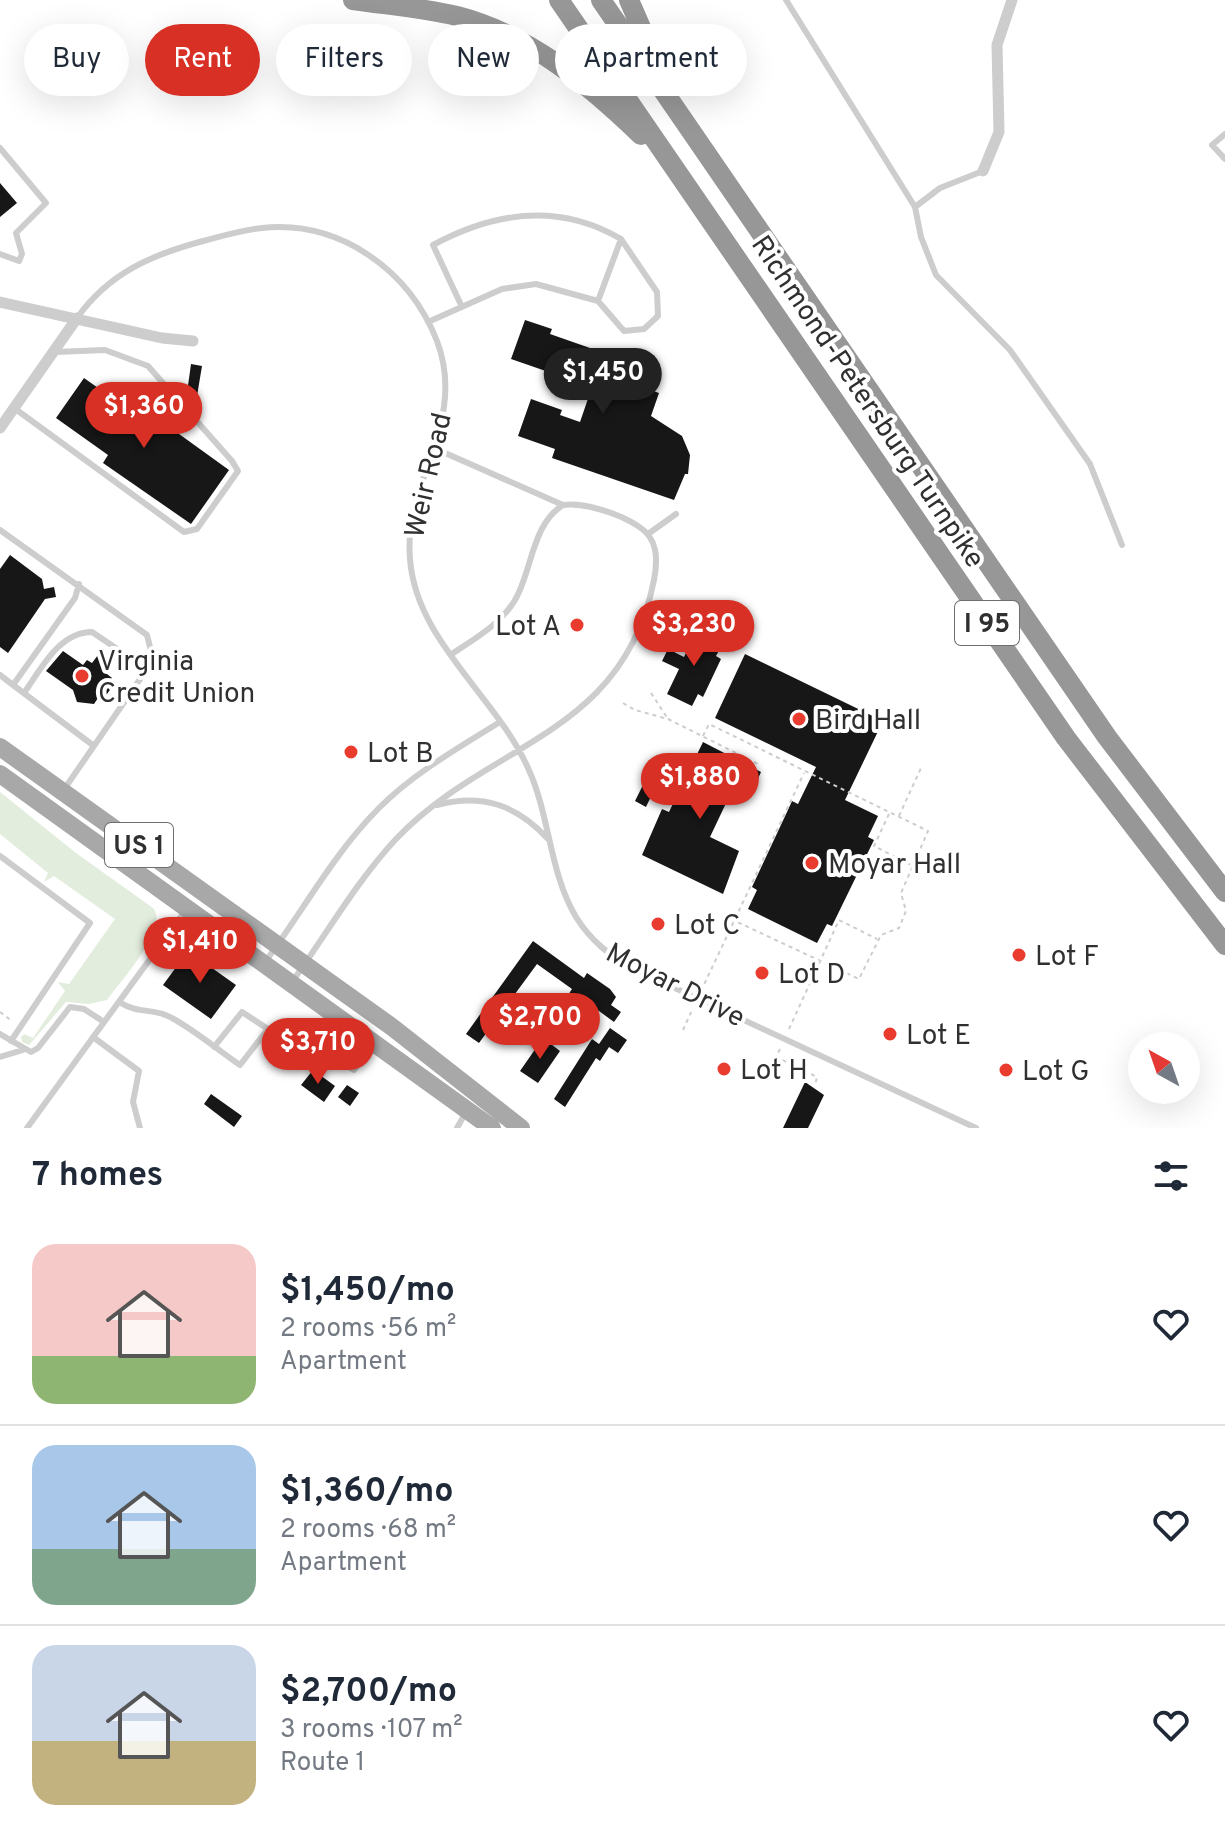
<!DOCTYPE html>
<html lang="en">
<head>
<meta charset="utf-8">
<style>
	:root { --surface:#fff; --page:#f2f2f3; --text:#1f2937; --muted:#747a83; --line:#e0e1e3; --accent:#d93025 }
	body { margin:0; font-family:Overpass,sans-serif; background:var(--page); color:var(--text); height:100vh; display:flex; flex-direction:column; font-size:30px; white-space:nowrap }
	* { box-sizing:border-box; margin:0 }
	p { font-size:26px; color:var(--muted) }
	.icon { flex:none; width:44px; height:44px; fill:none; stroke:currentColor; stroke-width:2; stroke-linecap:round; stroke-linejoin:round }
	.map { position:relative; height:1128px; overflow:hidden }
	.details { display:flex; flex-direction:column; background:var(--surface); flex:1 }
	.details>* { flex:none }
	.guide { position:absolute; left:24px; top:24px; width:800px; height:72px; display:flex; gap:16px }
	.needle { width:52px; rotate:320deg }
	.controls { position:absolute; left:1128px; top:1032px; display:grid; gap:16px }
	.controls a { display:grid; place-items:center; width:72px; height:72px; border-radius:50%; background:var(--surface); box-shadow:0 8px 32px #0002; font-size:40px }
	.price { position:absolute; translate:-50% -68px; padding:0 18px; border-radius:28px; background:var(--accent); color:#fff; font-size:26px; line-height:52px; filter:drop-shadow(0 2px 4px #0008) }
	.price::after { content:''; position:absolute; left:50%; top:48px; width:24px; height:18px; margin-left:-12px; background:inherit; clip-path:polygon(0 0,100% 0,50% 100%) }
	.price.active { background:#222; color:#fff }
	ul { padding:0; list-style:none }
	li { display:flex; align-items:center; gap:24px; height:200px; padding:0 32px }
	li+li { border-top:2px solid var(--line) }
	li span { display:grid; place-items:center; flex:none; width:224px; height:160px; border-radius:24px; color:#555 }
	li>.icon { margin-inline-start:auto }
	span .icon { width:96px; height:96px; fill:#fffc; stroke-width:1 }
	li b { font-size:34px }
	h2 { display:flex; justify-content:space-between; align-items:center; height:96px; padding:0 32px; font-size:34px }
	.tag { padding:0 28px; border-radius:36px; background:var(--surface); box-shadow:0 8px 32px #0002; font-size:28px; line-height:72px }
	.tag.active { background:var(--accent); color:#fff }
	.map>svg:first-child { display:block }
	.green { fill:#e3eddd }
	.building { fill:#171717 }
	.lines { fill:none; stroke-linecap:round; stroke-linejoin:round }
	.path { stroke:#cdcdcd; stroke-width:2; stroke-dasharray:4 4; stroke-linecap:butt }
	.service { stroke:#cdcdcd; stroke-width:6 }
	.minor { stroke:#cdcdcd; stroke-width:11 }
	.primary { stroke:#a8a8a8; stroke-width:18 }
	.motorway { stroke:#979797; stroke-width:20 }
	.poi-dot { fill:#e93c2f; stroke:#fff; stroke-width:3 }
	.labels { text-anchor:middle; stroke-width:8; stroke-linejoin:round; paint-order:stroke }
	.shield { fill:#fff; stroke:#6e6e6e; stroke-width:2 }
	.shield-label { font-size:26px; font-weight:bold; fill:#303030 }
	.street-label { font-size:28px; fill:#303030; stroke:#fff }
	.poi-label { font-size:28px; fill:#303030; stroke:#fff; text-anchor:start }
</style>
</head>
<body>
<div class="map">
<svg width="1225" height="1128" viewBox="0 0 1225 1128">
	<rect width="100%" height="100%" fill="#fff"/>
	<!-- green -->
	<path class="green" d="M0 792 76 853 153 908C170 928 120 981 107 1000L89 1004 66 1002 29 1045 22 1042 21 1037 24 1034 33 1038 65 991 58 982 69 984 115 919 54 876 44 882 48 873 0 834Z"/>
	<!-- building -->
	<path class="building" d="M0 183 17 203 0 217Z
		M525 320 552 329 550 334 610 355 612 348 623 352 620 359 652 370 645 388 659 393 651 416 682 436 690 455 688 474H685L674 500 552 458 555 449 518 436 531 399 562 410 560 415 580 422 592 387 511 359Z
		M191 364 202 366 196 402 186 400Z
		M84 378 108 395 113 388 124 396 119 403 137 416 143 408 229 470 191 524 103 463 108 455 56 418Z
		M10 555 42 579 44 589 54 587 56 597 45 599 8 653 0 647V569Z
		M697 631 723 643 716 656 721 659 703 697 698 694 692 706 667 694 679 669 662 661 668 649 684 657Z
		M63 651 83 665 87 660 92 663 98 655 111 665 107 674 112 678 108 684 112 687 102 701 98 698 94 704 77 702 73 690 46 671Z
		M745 654 883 721 845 800 878 816 868 837 874 840 832 926 827 924 817 943 748 909 757 890 752 887 787 812 792 801 798 804 816 767 715 718Z
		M703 742 761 772 756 783 745 777 742 782 737 780 710 837 739 851 723 894 642 855 662 809 669 812Z
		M644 783 655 788 646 807 635 801Z
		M533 941 584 978 587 973 610 989 616 997 611 1005 621 1012 614 1022 588 1003 579 1014 563 1003 572 989 537 964 479 1043 466 1034Z
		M188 951 236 985 211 1019 163 985Z
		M610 1028 627 1040 618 1053 609 1047 600 1061 596 1058 565 1107 554 1099 592 1039 599 1044Z
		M543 1038 560 1051 538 1083 520 1071Z
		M313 1070 335 1086 324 1102 301 1085Z
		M805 1082 824 1095 808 1128H783Z
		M347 1085 359 1093 350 1106 338 1097Z
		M211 1094 242 1116 234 1127 204 1104Z"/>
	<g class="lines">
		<!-- path -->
		<path class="path" d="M651 693 668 719
			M623 703 635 710 668 719 758 764
			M703 736 709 724 928 831 901 893 906 911 899 928 881 935 859 979 733 920
			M889 814 874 846 911 865
			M899 816 921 768
			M701 991 804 773
			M0 1012 12 1021
			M789 1029 839 920 877 939
			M683 1030 693 1008
			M780 1049 776 1057 817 1077 815 1085"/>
		<!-- service -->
		<path class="service" d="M786 0 915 207
			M1225 134 1212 145 1225 159
			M0 148 46 203 16 233 22 254 19 261 0 254
			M983 171 940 188 915 207 921 237 936 275 1010 350 1090 464 1122 545
			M598 301 624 331 644 329 658 316 657 292 621 239
			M77 318C109 273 151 255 203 241 222 236 242 230 262 228 340 220 409 270 437 341 468 423 403 481 410 559 416 641 496 696 528 768 550 815 549 872 576 917 591 941 610 956 634 969L976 1128
			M428 322 502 289 536 284 598 301 621 239C558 202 494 212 433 245L462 307
			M14 408 184 532 197 529 238 471 232 461 148 366 105 350 55 352
			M436 449 563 505
			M0 530 147 635 151 651 147 669 65 788
			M648 534 676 514
			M79 584 75 598 13 685 94 746
			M0 675 13 685
			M24 693C41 669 59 632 92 632L147 669
			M437 805C482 793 517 805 548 839
			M0 856 90 923 11 1041
			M265 962C303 911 334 853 379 808 414 773 458 748 500 722
			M292 982C326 935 356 882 396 839 489 741 623 737 654 580 658 559 658 538 638 526 620 514 584 502 563 505 532 524 532 571 515 600 501 624 474 639 452 654
			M119 1002C140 1015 153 1007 172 1018 196 1031 218 1050 240 1065L268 1029 242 1012 214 1047
			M0 1034 31 1052 38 1048 70 1007 84 1009 104 1022
			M93 1037 139 1071 133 1102 140 1128
			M313 1045 354 1070 374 1044
			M0 1057 23 1050
			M27 1128 185 911
			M457 1128 466 1112"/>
		<!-- minor -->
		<path class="minor" d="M983 171 999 132 997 45 1012 0
			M0 302 162 338 193 341
			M0 428 77 318"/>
		<!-- primary -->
		<path class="primary" d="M0 747 392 1027 521 1128
			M0 774 492 1128"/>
		<!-- motorway -->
		<path class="motorway" d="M353 0C387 5 423 8 457 16 530 35 588 84 641 135
			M559 0 1066 738 1225 945
			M601 0 1107 737 1225 892
			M629 0 655 60"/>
	</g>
	<!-- markers -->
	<g class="poi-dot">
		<circle cx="577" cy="625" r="8"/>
		<circle cx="82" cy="676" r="8"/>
		<circle cx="799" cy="719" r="8"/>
		<circle cx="351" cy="752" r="8"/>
		<circle cx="812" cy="863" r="8"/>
		<circle cx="658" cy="924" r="8"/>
		<circle cx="1019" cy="955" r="8"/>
		<circle cx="762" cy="973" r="8"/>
		<circle cx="890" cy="1034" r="8"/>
		<circle cx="724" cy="1069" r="8"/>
		<circle cx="1006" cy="1070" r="8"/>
	</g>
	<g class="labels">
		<!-- shield labels -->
		<g class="shield">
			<rect x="955" y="601" width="64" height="44" rx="6"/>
			<rect x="105" y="823" width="68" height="44" rx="6"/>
		</g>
		<g class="shield-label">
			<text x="987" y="632">I 95</text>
			<text x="139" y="854">US 1</text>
		</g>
		<!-- street labels -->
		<g class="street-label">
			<text transform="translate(869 401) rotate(56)" y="10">Richmond-Petersburg Turnpike</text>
			<text transform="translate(427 475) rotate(-77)" y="10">Weir Road</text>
			<text transform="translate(676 984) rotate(27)" y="10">Moyar Drive</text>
		</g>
		<!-- poi labels -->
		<g class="poi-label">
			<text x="561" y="635" text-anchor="end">Lot A</text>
			<text x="98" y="670">Virginia<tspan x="98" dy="32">Credit Union</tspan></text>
			<text x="815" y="729">Bird Hall</text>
			<text x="367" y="762">Lot B</text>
			<text x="828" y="873">Moyar Hall</text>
			<text x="674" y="934">Lot C</text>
			<text x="1035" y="965">Lot F</text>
			<text x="778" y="983">Lot D</text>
			<text x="906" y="1044">Lot E</text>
			<text x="740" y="1079">Lot H</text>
			<text x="1022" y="1080">Lot G</text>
		</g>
	</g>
</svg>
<div class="controls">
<a><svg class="needle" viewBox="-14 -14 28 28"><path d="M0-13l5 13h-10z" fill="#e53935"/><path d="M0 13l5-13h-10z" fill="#747a83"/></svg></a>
</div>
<b class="price active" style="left:603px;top:416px">$1,450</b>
<b class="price" style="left:144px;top:450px">$1,360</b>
<b class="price" style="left:694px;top:668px">$3,230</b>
<b class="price" style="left:700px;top:821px">$1,880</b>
<b class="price" style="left:200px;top:985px">$1,410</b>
<b class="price" style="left:540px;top:1061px">$2,700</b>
<b class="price" style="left:318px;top:1086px">$3,710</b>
<div class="guide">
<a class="tag">Buy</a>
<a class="tag active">Rent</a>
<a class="tag">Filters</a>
<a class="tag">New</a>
<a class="tag">Apartment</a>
</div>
</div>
<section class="details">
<h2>7 homes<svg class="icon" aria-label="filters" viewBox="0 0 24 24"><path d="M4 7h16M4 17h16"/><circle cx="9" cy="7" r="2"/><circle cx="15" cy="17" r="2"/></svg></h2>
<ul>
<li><span style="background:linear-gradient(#f6c9c9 70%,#8fb573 0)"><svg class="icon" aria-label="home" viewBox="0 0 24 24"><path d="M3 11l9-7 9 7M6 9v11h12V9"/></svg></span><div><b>$1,450/mo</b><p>2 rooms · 56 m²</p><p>Apartment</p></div><svg class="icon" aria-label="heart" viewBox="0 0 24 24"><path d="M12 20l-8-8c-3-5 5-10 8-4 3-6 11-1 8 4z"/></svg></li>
<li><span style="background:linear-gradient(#a9c7e8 65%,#7fa58c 0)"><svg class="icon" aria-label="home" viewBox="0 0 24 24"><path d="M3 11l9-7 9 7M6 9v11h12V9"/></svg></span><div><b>$1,360/mo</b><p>2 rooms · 68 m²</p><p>Apartment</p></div><svg class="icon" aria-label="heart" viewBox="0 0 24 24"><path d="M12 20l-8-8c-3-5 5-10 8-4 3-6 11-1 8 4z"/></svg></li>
<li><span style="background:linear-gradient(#c9d6e8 60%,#c2b280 0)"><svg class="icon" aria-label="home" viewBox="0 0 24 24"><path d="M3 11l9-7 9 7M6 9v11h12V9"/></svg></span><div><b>$2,700/mo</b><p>3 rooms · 107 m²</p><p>Route 1</p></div><svg class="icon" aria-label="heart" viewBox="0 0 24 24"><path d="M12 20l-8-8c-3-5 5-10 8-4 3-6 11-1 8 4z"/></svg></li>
</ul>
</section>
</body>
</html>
